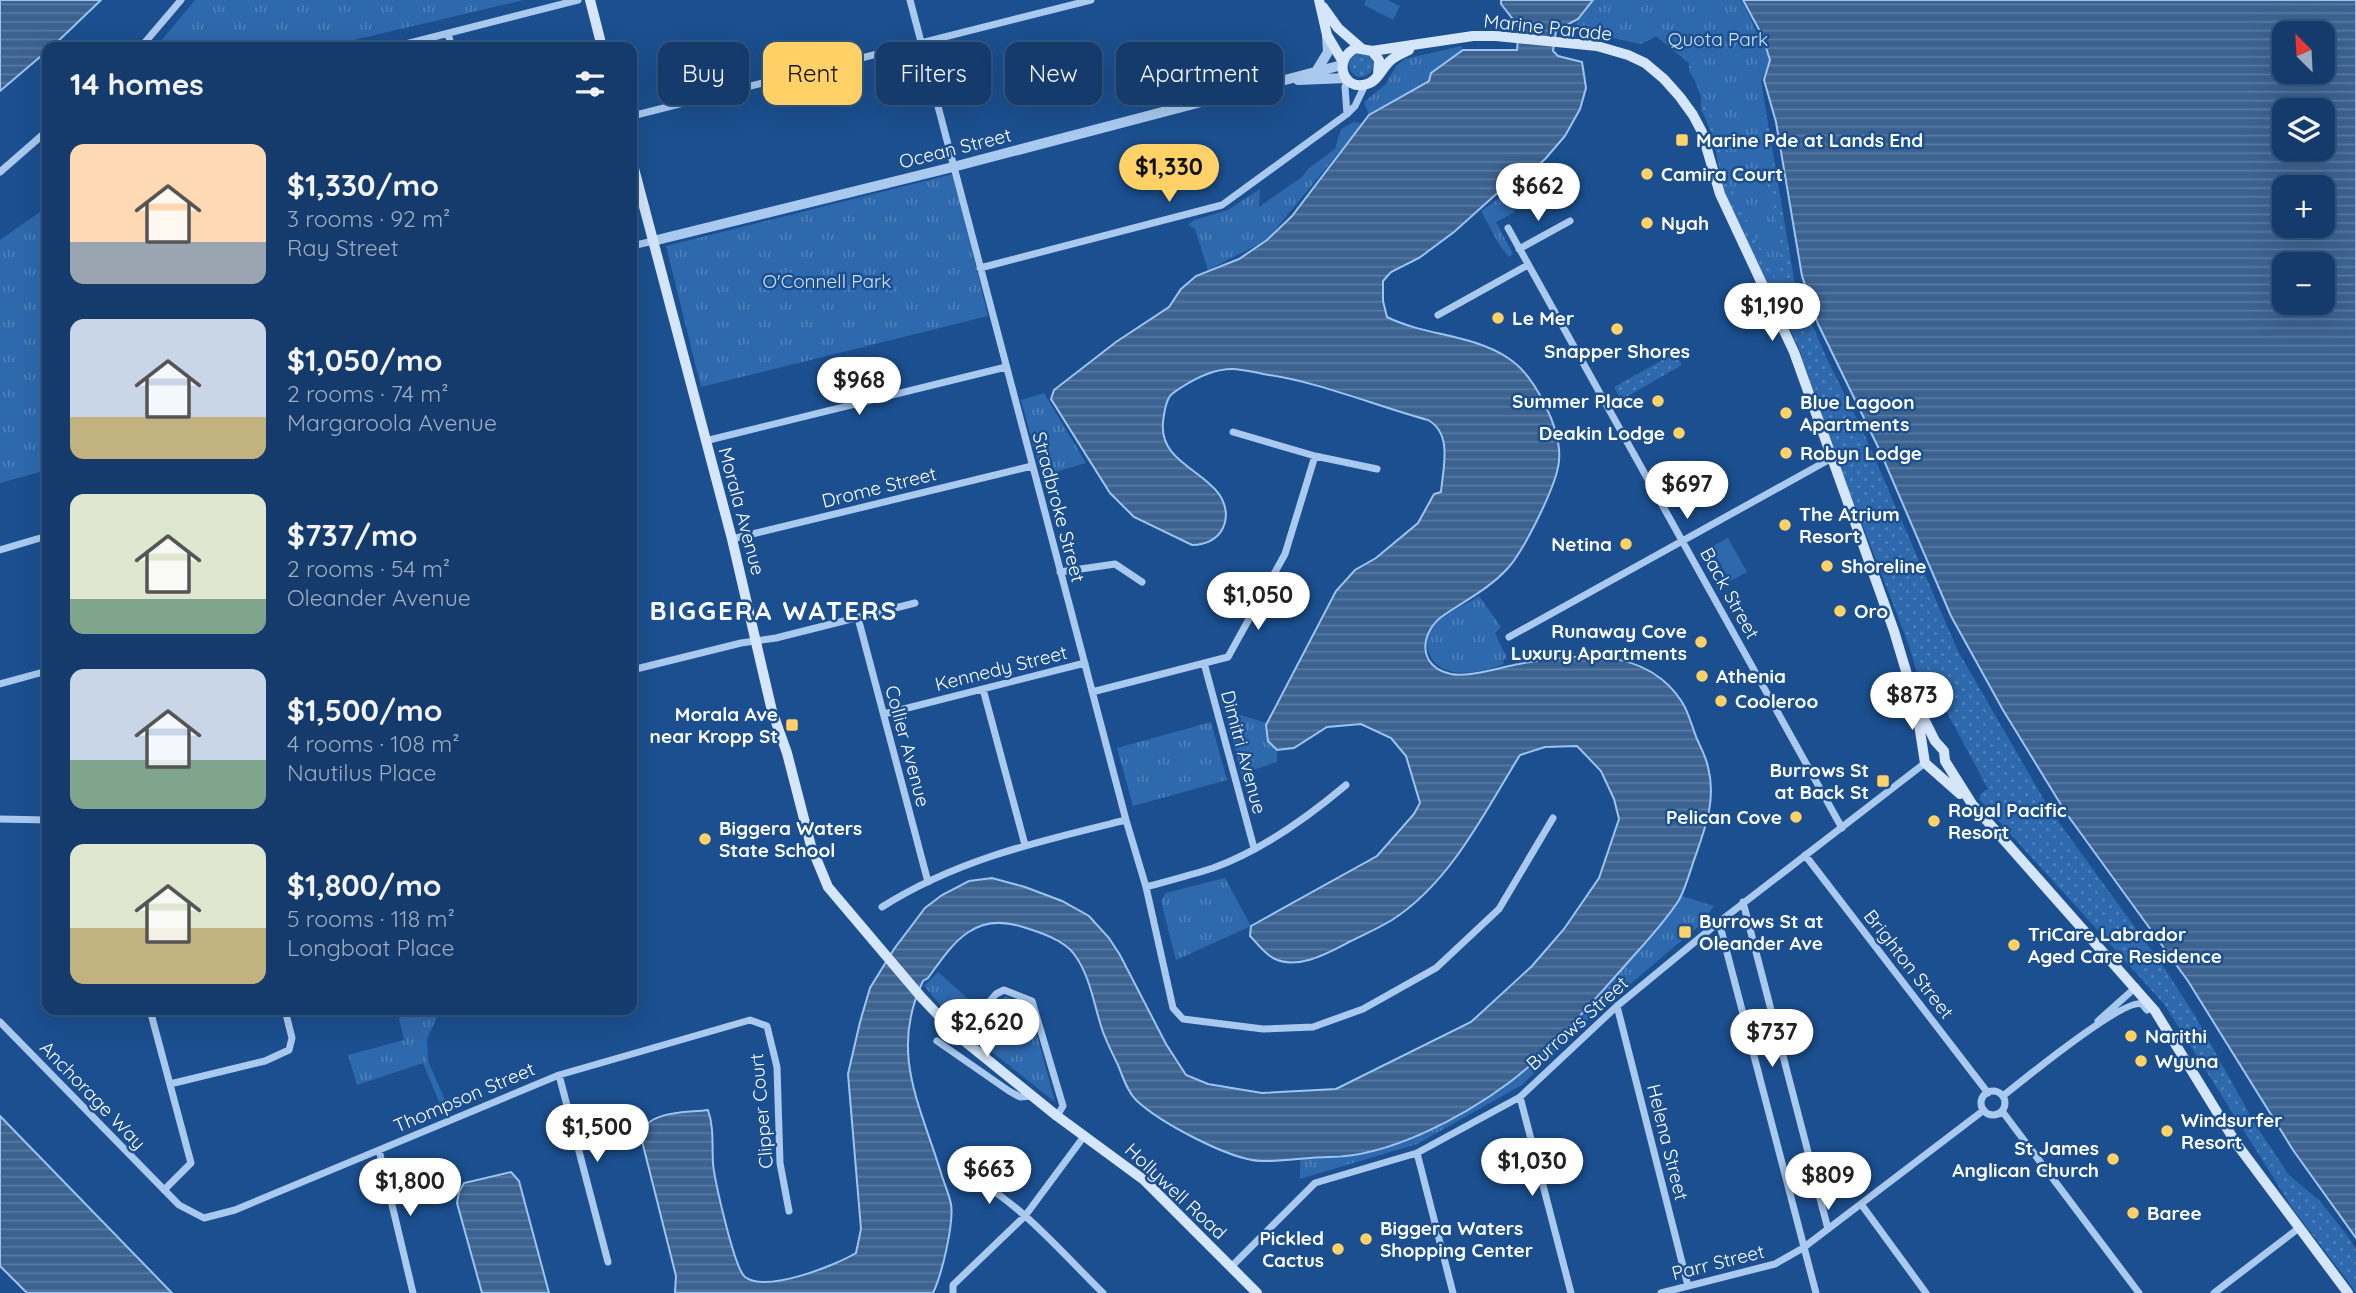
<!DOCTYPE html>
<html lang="en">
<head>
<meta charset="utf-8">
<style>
	:root { --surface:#143b6b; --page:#214673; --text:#f1f3f6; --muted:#9dadc1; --line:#33557e; --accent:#ffd166 }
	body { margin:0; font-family:Quicksand,sans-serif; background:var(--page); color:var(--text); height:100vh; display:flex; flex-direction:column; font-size:26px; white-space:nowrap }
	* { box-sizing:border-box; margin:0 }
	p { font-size:23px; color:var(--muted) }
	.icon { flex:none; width:38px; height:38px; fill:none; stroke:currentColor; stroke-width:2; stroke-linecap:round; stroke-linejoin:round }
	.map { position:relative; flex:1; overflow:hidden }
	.panel { position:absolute; left:42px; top:42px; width:595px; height:973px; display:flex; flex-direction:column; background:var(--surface); border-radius:14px; box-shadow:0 7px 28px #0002,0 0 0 2px var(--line) }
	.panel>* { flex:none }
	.banner { position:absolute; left:658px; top:42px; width:665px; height:63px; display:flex; gap:14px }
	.needle { width:46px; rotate:336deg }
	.buttons { position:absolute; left:2272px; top:21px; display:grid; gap:14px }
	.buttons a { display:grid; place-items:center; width:63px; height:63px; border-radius:14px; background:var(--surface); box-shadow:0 7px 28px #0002,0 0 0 2px var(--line); font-size:35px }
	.price { position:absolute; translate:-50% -60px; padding:0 16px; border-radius:24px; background:#fff; color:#222; font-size:23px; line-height:46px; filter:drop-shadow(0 2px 4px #0008) }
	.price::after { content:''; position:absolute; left:50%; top:42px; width:21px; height:16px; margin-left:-10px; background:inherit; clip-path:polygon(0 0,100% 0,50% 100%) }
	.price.active { background:var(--accent); color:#111 }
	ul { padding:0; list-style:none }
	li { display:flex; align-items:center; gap:21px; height:175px; padding:0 28px }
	li span { display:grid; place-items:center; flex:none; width:196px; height:140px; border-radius:14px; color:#555 }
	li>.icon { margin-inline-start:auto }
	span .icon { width:84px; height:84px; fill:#fffc; stroke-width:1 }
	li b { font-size:30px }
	h2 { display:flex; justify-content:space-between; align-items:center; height:84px; padding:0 28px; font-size:30px }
	.chip { padding:0 24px; border-radius:14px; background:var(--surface); box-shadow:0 7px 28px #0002,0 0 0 2px var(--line); font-size:24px; line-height:63px }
	.chip.active { background:var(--accent); color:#111 }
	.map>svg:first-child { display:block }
	.grass { fill:url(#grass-dots) }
	.park { fill:url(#park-tufts) }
	.pitch { fill:#2e69ad }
	.water { fill:url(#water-rules); stroke:#9cc4f0; stroke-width:2; fill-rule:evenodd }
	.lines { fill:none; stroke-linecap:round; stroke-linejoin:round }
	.minor { stroke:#a9c9ee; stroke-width:7 }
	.tertiary { stroke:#a9c9ee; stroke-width:10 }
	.secondary { stroke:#d6e6fa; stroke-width:10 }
	.poi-dot { fill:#ffd166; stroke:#1b4f8f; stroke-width:2.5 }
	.labels { text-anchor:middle; stroke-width:5; stroke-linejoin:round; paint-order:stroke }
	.street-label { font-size:19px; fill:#fff; stroke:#1b4f8f }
	.park-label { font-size:19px; fill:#cfe3fa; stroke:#1b4f8f }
	.poi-label { font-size:19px; font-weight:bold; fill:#fff; stroke:#1b4f8f; text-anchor:start }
	.district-label { font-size:26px; font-weight:bold; letter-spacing:2px; fill:#fff; stroke:#1b4f8f }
</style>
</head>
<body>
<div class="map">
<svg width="2356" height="1293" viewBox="0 0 2356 1293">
	<defs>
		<pattern id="grass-dots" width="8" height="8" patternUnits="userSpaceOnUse" patternTransform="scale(1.75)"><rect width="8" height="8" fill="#2e69ad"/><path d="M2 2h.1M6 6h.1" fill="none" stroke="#4d80b9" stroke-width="1.8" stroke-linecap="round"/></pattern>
		<pattern id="park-tufts" width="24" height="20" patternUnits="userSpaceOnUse" patternTransform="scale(1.75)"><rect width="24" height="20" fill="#2e69ad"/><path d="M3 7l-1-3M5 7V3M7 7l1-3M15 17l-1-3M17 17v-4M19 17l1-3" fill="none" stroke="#4d80b9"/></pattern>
		<pattern id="water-rules" width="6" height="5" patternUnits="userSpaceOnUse" patternTransform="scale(1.75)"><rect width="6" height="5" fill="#3c6290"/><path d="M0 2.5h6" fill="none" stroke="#597aa1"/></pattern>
	</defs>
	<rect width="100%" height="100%" fill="#1b4f8f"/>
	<!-- grass -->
	<path class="grass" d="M1594 0H1740L1745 8 1770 60 1761 81 1795 285 1828 361 1863 431 1958 651 2050 810 2163 966 2194 1014 2255 1124 2289 1175 2320 1201 2350 1239 2356 1250V1292L2293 1209 2164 1004 1979 799 1981 793 1988 789 1941 701 1934 705 1925 698 1908 643 1836 456 1798 346 1731 209 1723 188 1713 136 1701 109V97L1696 83 1689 71V63L1656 36 1641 44 1572 29Z
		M1349 65a12 12 0 1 1 24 0a12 12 0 1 1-24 0Z
		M1675 353 1682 365 1621 400 1614 387Z"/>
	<!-- park -->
	<path class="park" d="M195 0H524L324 47H156Z
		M1594 0H1740L1745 8 1770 60 1761 81 1782 285 1779 287 1723 171 1716 130 1708 104 1689 63 1656 36 1641 44 1572 29Z
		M1461 46 1463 50 1431 73 1429 81 1369 115 1364 102 1385 85 1396 66 1405 59Z
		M1354 122 1363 123 1267 240 1208 270 1195 229 1188 225 1194 220 1228 210 1260 189 1259 207 1303 176 1308 169 1335 149 1341 129Z
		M953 174 988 316 701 387 666 246Z
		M1505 194 1515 212 1496 222 1513 254 1509 257 1500 246 1481 211Z
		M47 207V470L0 483V240Z
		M1044 393 1086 463 1042 476 1021 400Z
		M1479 596 1501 627 1495 633 1507 658 1503 660 1504 664C1478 674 1433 683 1427 645 1425 636 1430 626 1436 620 1446 611 1466 605 1479 596Z
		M1230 712 1267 723 1268 741 1277 750V762L1241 774 1226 714Z
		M1211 722 1227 780 1133 806 1117 748Z
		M1225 878 1251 926 1176 960 1161 901 1166 893Z
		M1682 896 1714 906 1700 925 1582 1025 1522 1085 1417 1144 1300 1179V1158L1348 1157 1664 921Z
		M938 972 975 1005 971 1008 970 1015 977 1023 988 1020 990 1011 1005 996 1025 1004 1031 1013 1055 1102 957 1024 924 986Z
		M410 1010H440L427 1039 428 1061 448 1107 442 1109 423 1063 357 1085 348 1055 404 1040 399 1018Z"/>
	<!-- pitch -->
	<path class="pitch" d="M1366 0H1388L1400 6 1393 20 1364 5Z
		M1728 538 1747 572 1730 581 1711 547Z"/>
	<!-- water -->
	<path class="water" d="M0 0H101L52 47H47V51L0 91Z
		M1501 0H1593L1578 19 1556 31 1553 51 1558 56 1582 62 1586 88 1580 109 1565 136 1546 158 1537 167 1513 179 1454 232 1419 258 1391 272 1383 281V301L1387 317C1425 336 1472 334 1508 358 1535 375 1562 430 1559 461 1557 485 1524 550 1508 568 1490 588 1466 600 1444 615 1419 632 1417 667 1451 674 1468 678 1501 667 1519 664 1576 653 1646 646 1682 702 1689 713 1692 727 1697 739 1701 748 1706 757 1708 767 1717 801 1704 831 1693 863 1689 875 1685 889 1679 900 1663 925 1641 947 1622 969 1587 1008 1552 1050 1510 1082 1463 1117 1389 1157 1329 1157 1306 1157 1283 1162 1260 1161 1228 1159 1159 1122 1136 1100 1127 1091 1123 1077 1118 1065 1112 1053 1106 1041 1102 1029 1094 1005 1090 975 1074 954 1064 940 1039 932 1023 927 974 911 953 943 928 978L923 981C889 1052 920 1104 941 1173 944 1183 949 1194 951 1204 954 1224 942 1274 933 1293H675L676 1276 640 1133C651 1110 686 1113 708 1110 714 1127 712 1146 713 1164 715 1181 734 1268 745 1277 766 1293 834 1266 856 1253L861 1229 848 1074 860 1022 870 988 894 949 925 908 942 895 969 881 992 878 1025 887 1062 901 1089 916 1109 938 1120 955 1166 1044 1186 1075 1208 1084 1262 1093 1336 1089 1471 1022 1532 966 1564 929 1599 878 1619 819 1614 799 1601 771 1577 746 1545 747 1520 755C1484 813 1451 882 1392 920 1379 928 1363 935 1349 942 1328 953 1297 971 1273 958 1265 954 1257 943 1250 936L1251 926 1377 856 1414 814 1420 803 1406 756 1391 738 1361 724 1327 727 1294 748 1277 750 1268 741 1266 725 1336 591 1355 570 1376 558 1418 523 1434 494 1441 492C1443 468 1453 434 1428 420 1373 405 1320 382 1263 374 1253 372 1242 369 1232 369 1215 369 1196 378 1182 387 1179 389 1172 393 1170 396 1165 403 1164 414 1163 422 1159 460 1201 469 1219 494 1235 518 1222 545 1192 545L1134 517 1110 493 1051 399 1054 390 1116 342 1169 307 1181 289 1196 276 1239 259 1267 240 1292 216 1369 115 1429 81 1431 73 1463 50H1517L1519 27 1501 4Z
		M1743 0H2356V1238L2293 1150 2188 981 2066 813 2003 710 1951 616 1880 451 1818 324 1802 276 1776 122 1764 80 1770 60 1762 35ZM2284 33H2322V72H2284ZM2284 110H2322V149H2284ZM2284 187H2322V226H2284ZM2284 264H2322V303H2284Z
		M0 1116 172 1293H27L0 1266Z
		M511 1172 519 1181 549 1293H482L457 1203 459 1192 464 1183Z"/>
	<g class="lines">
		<!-- minor -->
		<path class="minor" d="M910 0 1126 820 1146 887 1173 1008 1183 1019 1263 1029 1313 1027 1363 1009 1436 968 1499 909 1553 818
			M448 34 452 47
			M141 47 181 0
			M394 47 578 0
			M1347 114 1345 87 1347 80
			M632 116 1091 0
			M0 172 47 131
			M1508 228 1842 828
			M632 246 653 241
			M1519 249 1570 221
			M980 268 1222 205 1347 114 1355 106 1365 85
			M1438 315 1528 265
			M1233 432 1315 456 1377 469
			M705 441 1006 367
			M732 539 1032 466
			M0 550 47 536
			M1060 572 1115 564 1142 582
			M858 618 928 882
			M1509 637 1832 458
			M1204 663 1254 848
			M632 670 741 643 776 638 915 603
			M0 684 47 671
			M983 689 1025 845
			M1092 692 1228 657 1285 554 1315 456
			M884 714 1085 663
			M0 819 47 820
			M1805 855 1988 1093
			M1146 887C1168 881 1191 875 1213 868 1261 851 1308 817 1346 785
			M1743 902 1828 1229
			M882 907C958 859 1040 841 1126 820
			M1719 922 1816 1293
			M1617 1006 1688 1286
			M150 1010 191 1163 164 1190
			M980 1013 996 994 1004 990 1032 1001 1063 1106 1057 1116
			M2098 1021 2136 987
			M0 1022 179 1205 204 1218 235 1210 559 1075 750 1020 767 1026 777 1067 780 1163 789 1211
			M937 1041 1009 1091 1020 1097 1032 1096
			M559 1075 608 1262
			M170 1084 265 1061 289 1050 292 1038 285 1010
			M1981 1103a12 12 0 1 1 24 0a12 12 0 1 1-24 0Z
			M2003 1096C2023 1080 2123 998 2142 1004L2147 1010
			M1520 1097 1571 1293
			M2002 1111 2139 1293
			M379 1150 413 1293
			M1417 1153 1453 1293
			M967 1175C1020 1202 1061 1252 1103 1293
			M1861 1204 1926 1293
			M1231 1267 1315 1183 1417 1153 1520 1097 1617 1006 1719 922 1925 763
			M953 1293V1285L1025 1216 1085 1135
			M1661 1293 1775 1264 1803 1248 1984 1110
			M2214 1293 2299 1228"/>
		<!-- tertiary -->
		<path class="tertiary" d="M1317 70 1328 52 1327 36
			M1298 80 1346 78
			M653 241 953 167 1342 65"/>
		<!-- secondary -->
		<path class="secondary" d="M590 0 602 47
			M1319 0 1327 35 1343 62
			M1323 7 1338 28 1361 48
			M1372 51 1473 36H1496L1597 46 1628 55 1645 63 1664 79 1680 97 1693 115 1702 132 1720 194 1794 352 1894 631 1915 701 1935 741 1944 751 1945 761 1972 804 2155 1011 2236 1143 2348 1293
			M1378 75 1379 60 1372 51 1356 48C1332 59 1343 92 1367 84 1378 81 1382 68 1390 61 1395 56 1403 53 1409 50
			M632 161 732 539 772 711 787 753 811 846 828 887 922 998 957 1035 1057 1116 1144 1180 1257 1293
			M1918 718 1925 763 1960 794"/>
	</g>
	<!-- markers -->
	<g class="poi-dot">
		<rect x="1675" y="133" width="14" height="14" rx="3.5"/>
		<circle cx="1647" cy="174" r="7"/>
		<circle cx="1647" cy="223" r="7"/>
		<circle cx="1498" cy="318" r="7"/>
		<circle cx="1617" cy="329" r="7"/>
		<circle cx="1658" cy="401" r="7"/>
		<circle cx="1786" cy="413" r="7"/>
		<circle cx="1679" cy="433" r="7"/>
		<circle cx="1786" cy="453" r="7"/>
		<circle cx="1785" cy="525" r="7"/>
		<circle cx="1626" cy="544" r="7"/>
		<circle cx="1827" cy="566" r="7"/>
		<circle cx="1840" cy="611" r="7"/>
		<circle cx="1701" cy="642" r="7"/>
		<circle cx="1702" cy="676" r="7"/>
		<circle cx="1721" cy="701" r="7"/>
		<rect x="785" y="718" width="14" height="14" rx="3.5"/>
		<rect x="1876" y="774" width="14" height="14" rx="3.5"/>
		<circle cx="1796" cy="817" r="7"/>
		<circle cx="1934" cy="821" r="7"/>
		<circle cx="705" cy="839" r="7"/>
		<rect x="1678" y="925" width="14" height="14" rx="3.5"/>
		<circle cx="2014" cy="945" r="7"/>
		<circle cx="2131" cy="1036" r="7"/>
		<circle cx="2141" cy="1061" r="7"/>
		<circle cx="2167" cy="1131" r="7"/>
		<circle cx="2113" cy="1159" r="7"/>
		<circle cx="2133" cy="1213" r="7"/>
		<circle cx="1366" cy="1239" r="7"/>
		<circle cx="1338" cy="1249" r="7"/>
	</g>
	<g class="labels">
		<!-- street labels -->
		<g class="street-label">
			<text transform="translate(1548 27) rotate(6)" y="7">Marine Parade</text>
			<text transform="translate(955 148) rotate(-14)" y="7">Ocean Street</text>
			<text transform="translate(879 487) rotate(-14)" y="7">Drome Street</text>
			<text transform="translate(1059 507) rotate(75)" y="7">Stradbroke Street</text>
			<text transform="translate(742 511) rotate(75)" y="7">Morala Avenue</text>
			<text transform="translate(1730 593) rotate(61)" y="7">Back Street</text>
			<text transform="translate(1001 668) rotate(-14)" y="7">Kennedy Street</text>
			<text transform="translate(908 746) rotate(75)" y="7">Collier Avenue</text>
			<text transform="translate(1244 752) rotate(75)" y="7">Dimitri Avenue</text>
			<text transform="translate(1909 964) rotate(52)" y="7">Brighton Street</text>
			<text transform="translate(1577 1023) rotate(-42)" y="7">Burrows Street</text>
			<text transform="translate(93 1095) rotate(46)" y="7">Anchorage Way</text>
			<text transform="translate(464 1097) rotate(-23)" y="7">Thompson Street</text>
			<text transform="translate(761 1111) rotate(-95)" y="7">Clipper Court</text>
			<text transform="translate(1668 1142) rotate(76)" y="7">Helena Street</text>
			<text transform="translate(1176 1191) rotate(43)" y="7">Hollywell Road</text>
			<text transform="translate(1718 1262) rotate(-14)" y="7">Parr Street</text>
		</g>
		<!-- park labels -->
		<g class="park-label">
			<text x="1718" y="46">Quota Park</text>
			<text x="827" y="288">O'Connell Park</text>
		</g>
		<!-- poi labels -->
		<g class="poi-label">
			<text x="1696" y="147">Marine Pde at Lands End</text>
			<text x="1661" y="181">Camira Court</text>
			<text x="1661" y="230">Nyah</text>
			<text x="1512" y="325">Le Mer</text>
			<text x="1617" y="358" text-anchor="middle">Snapper Shores</text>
			<text x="1644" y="408" text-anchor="end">Summer Place</text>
			<text x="1800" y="409">Blue Lagoon<tspan x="1800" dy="22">Apartments</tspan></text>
			<text x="1665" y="440" text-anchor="end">Deakin Lodge</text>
			<text x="1800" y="460">Robyn Lodge</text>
			<text x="1799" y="521">The Atrium<tspan x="1799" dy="22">Resort</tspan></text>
			<text x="1612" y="551" text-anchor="end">Netina</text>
			<text x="1841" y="573">Shoreline</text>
			<text x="1854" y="618">Oro</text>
			<text x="1687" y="638" text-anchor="end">Runaway Cove<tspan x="1687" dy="22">Luxury Apartments</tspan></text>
			<text x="1716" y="683">Athenia</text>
			<text x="1735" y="708">Cooleroo</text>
			<text x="778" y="721" text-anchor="end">Morala Ave<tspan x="778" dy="22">near Kropp St</tspan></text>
			<text x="1869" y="777" text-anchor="end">Burrows St<tspan x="1869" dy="22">at Back St</tspan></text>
			<text x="1948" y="817">Royal Pacific<tspan x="1948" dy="22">Resort</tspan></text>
			<text x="1782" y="824" text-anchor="end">Pelican Cove</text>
			<text x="719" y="835">Biggera Waters<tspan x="719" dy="22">State School</tspan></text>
			<text x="1699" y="928">Burrows St at<tspan x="1699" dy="22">Oleander Ave</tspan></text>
			<text x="2028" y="941">TriCare Labrador<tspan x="2028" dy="22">Aged Care Residence</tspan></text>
			<text x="2145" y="1043">Narithi</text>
			<text x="2155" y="1068">Wyuna</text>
			<text x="2181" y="1127">Windsurfer<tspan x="2181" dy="22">Resort</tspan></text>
			<text x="2099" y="1155" text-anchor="end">St James<tspan x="2099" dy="22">Anglican Church</tspan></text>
			<text x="2147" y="1220">Baree</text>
			<text x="1380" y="1235">Biggera Waters<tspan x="1380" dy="22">Shopping Center</tspan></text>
			<text x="1324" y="1245" text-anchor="end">Pickled<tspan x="1324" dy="22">Cactus</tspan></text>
		</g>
		<!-- district labels -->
		<g class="district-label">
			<text x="774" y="620">BIGGERA WATERS</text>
		</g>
	</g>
</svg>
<div class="buttons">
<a><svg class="needle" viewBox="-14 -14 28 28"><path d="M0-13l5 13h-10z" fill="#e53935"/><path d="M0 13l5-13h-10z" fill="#9dadc1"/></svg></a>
<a><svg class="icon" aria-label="layers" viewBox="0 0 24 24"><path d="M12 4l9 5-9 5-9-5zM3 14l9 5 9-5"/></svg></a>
<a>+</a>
<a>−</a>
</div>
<b class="price active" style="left:1169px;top:204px">$1,330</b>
<b class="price" style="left:1538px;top:223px">$662</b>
<b class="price" style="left:1772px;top:343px">$1,190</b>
<b class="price" style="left:859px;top:417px">$968</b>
<b class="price" style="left:1687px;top:521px">$697</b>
<b class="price" style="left:1258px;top:632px">$1,050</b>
<b class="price" style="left:1912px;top:732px">$873</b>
<b class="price" style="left:987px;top:1059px">$2,620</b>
<b class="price" style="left:1772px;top:1069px">$737</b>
<b class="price" style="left:597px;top:1164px">$1,500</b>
<b class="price" style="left:1532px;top:1198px">$1,030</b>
<b class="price" style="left:989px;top:1206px">$663</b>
<b class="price" style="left:1828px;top:1212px">$809</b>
<b class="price" style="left:410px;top:1218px">$1,800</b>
<div class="banner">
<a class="chip">Buy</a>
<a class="chip active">Rent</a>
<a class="chip">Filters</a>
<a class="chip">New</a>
<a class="chip">Apartment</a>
</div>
<section class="panel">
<h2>14 homes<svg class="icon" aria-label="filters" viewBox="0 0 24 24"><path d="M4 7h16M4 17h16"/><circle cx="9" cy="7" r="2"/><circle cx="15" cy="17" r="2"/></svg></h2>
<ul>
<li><span style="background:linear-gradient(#ffd9b3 70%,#9aa5b1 0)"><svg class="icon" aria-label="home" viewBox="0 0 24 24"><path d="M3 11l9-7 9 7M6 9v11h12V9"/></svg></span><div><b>$1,330/mo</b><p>3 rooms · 92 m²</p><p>Ray Street</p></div></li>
<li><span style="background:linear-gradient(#c9d6e8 70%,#c2b280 0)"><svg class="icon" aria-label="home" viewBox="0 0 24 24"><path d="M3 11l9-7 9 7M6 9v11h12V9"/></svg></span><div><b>$1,050/mo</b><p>2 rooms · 74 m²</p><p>Margaroola Avenue</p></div></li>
<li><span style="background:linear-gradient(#dfe7d0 75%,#7fa58c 0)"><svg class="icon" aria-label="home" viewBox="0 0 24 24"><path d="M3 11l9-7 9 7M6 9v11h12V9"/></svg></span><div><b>$737/mo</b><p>2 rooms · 54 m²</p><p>Oleander Avenue</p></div></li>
<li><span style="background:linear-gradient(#c9d6e8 65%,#7fa58c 0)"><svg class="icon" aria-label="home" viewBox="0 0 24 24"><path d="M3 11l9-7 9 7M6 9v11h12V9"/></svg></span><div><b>$1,500/mo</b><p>4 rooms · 108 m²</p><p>Nautilus Place</p></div></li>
<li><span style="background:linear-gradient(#dfe7d0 60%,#c2b280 0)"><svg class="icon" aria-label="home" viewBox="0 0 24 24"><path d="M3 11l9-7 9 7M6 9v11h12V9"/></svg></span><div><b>$1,800/mo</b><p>5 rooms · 118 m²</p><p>Longboat Place</p></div></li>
</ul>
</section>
</div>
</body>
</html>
